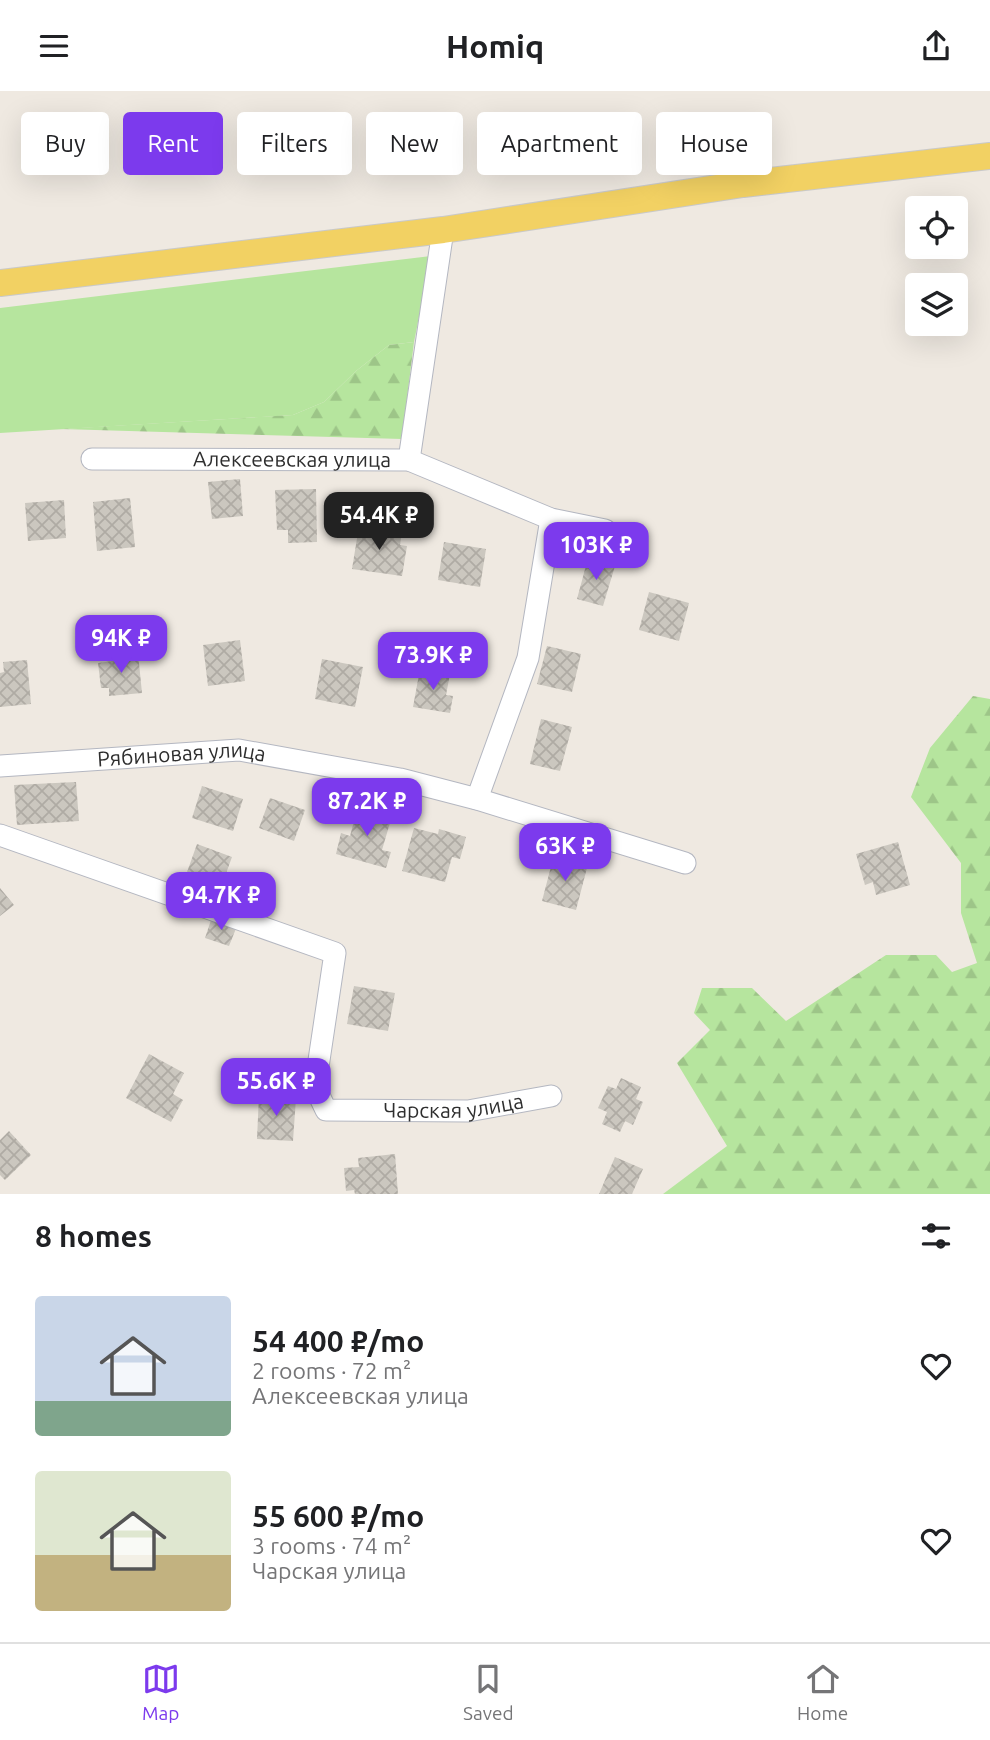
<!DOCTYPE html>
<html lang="en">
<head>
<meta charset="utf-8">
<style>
	:root { --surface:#fff; --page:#f6f6f6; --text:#202124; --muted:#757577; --line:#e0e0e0; --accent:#7c3aed }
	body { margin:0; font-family:Ubuntu,sans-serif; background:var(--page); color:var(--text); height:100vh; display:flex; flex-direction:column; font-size:26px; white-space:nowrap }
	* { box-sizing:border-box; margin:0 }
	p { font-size:23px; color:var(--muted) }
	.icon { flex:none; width:38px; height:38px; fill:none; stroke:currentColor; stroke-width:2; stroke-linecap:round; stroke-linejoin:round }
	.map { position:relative; height:1103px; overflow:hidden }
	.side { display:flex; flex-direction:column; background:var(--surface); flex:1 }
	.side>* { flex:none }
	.top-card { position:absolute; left:21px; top:21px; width:948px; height:63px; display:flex; gap:14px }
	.buttons { position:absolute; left:905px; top:105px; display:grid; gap:14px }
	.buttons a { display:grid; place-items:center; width:63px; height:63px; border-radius:7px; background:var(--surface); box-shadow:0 7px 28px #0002; font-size:35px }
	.price { position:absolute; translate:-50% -60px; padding:0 16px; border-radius:14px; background:var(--accent); color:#fff; font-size:23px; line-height:46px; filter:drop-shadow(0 2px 4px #0008) }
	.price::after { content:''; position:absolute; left:50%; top:42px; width:21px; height:16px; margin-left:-10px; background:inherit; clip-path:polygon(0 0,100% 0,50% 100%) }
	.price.active { background:#222; color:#fff }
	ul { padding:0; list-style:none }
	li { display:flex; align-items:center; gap:21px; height:175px; padding:0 35px }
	li span { display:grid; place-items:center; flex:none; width:196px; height:140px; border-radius:7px; color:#555 }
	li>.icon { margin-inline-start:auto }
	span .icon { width:84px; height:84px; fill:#fffc; stroke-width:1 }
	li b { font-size:30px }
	h2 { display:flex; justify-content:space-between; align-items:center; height:84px; padding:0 35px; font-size:30px }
	.tag { padding:0 24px; border-radius:7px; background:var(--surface); box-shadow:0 7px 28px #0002; font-size:24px; line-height:63px }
	.tag.active { background:var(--accent); color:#fff }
	header { display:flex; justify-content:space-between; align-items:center; height:91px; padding:0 35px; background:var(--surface); font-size:32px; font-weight:700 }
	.dock { display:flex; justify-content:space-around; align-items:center; height:98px; border-top:2px solid var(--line); background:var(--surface); font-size:19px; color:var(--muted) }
	.dock a { display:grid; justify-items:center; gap:4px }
	.dock .active { color:var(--accent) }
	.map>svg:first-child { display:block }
	.green { fill:#b6e59e }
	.forest { fill:url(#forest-firs) }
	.building { fill:url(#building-cross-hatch) }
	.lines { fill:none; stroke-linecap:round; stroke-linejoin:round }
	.minor-casing { stroke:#b4b7c1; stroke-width:23 }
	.major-casing { stroke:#c9c9c9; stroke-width:28 }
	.minor { stroke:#fff; stroke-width:21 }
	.major { stroke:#f2d163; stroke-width:26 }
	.labels { text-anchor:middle; stroke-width:6; stroke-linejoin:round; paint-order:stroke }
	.street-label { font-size:21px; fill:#2e2e2e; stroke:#fff }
</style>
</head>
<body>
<header><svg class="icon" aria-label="menu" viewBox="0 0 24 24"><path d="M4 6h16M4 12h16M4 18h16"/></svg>Homiq<svg class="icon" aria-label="share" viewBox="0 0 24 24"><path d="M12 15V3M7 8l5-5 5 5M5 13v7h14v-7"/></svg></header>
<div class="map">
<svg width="990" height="1103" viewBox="0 0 990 1103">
	<defs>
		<pattern id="forest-firs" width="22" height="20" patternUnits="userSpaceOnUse" patternTransform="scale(1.75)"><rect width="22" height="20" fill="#b6e59e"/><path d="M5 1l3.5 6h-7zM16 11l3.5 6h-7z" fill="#9dc588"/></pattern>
		<pattern id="building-cross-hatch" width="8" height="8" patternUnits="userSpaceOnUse" patternTransform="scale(1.75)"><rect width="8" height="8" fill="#cbc7bf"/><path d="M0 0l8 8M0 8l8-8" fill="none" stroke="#afaba4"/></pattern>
	</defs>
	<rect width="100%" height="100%" fill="#efe9e1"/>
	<!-- green -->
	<path class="green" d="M431 165 414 251 389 254 356 280 324 311 293 324 0 342V217Z"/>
	<!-- forest -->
	<path class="forest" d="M414 251 402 348 61 338 293 324 324 311 356 280 389 254Z
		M973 605 990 608V1103H663L727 1055 677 972 710 939 694 922 702 897H752L786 930 886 864H936L952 881 977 872 961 822V772L911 706 930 657Z"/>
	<!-- building -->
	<path class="building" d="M240 388 243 425 212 428 208 391Z
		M316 398 317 451 288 452V439H277L275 399Z
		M130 407 135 456 97 460 93 411Z
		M64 409 66 447 28 450 25 412Z
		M359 435 402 441 400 454 407 455 402 485 352 478Z
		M444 451 486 458 480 496 438 489Z
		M588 467 615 475 603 515 577 508Z
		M649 501 689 512 679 550 639 539Z
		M240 549 245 590 208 595 203 554Z
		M547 555 581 563 572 601 537 593Z
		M138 562 142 602 109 605V597H101L98 572 112 570 111 565Z
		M322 568 363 576 355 616 315 608Z
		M27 569 31 613 0 616V582L4 581 3 571Z
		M420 578 450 583 446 604 453 605 450 622 413 616Z
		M541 628 572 636 560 680 530 673Z
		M76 691 79 730 17 734 14 694Z
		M202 695 243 708 233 740 192 727Z
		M270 707 305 719 294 750 259 737Z
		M358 715 392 725 382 759 391 761 386 777 336 763 341 742 350 745Z
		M414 737 438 743 439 738 466 746 460 768 452 766 445 791 402 780Z
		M898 751 910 794 876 804 873 791 865 794 856 763Z
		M197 753 232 766 221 796 186 784Z
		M554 764 588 773 576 819 542 810Z
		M0 797 14 814 0 825Z
		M212 826 237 835 229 855 205 847Z
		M354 895 395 902 388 940 347 933Z
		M149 963 184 982 173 1003 183 1009 171 1031 126 1007Z
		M621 987 641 996 636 1008 643 1011 633 1034 625 1030 620 1041 602 1033 607 1021 598 1017 608 995 616 998Z
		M259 1004 296 1007 293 1050 257 1048Z
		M9 1040 31 1064 5 1089 0 1084V1049Z
		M395 1063 398 1103H355L354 1099 346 1100 344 1077 359 1076 358 1067Z
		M615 1066 643 1078 632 1103H599Z"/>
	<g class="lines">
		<!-- minor casing -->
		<g class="minor-casing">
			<g id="minor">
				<path id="s1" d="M92 368 409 369 551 428 605 439"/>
				<path d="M409 369 443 139"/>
				<path id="s2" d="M0 675 239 659 400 688 477 708 685 772"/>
				<path d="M477 708 528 567 551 428"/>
				<path id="s3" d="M0 744 335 862 315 996 326 1019 468 1020 551 1005"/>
			</g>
		</g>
		<!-- major casing -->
		<g class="major-casing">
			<path id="major" d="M0 192 443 139 743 93 990 65"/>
		</g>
		<!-- minor -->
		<use href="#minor" class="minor"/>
		<!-- major -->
		<use href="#major" class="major"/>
	</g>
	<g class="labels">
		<!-- street labels -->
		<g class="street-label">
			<text dy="7" stroke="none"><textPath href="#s1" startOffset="200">Алексеевская улица</textPath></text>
			<text dy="7" stroke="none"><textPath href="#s2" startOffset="182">Рябиновая улица</textPath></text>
			<text dy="7" stroke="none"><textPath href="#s3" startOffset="644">Чарская улица</textPath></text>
		</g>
	</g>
</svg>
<div class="buttons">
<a><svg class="icon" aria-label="locate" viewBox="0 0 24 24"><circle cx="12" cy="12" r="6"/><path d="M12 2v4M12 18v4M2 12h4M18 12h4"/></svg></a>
<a><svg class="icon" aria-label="layers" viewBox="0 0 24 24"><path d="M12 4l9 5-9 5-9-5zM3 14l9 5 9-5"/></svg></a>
</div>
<b class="price active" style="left:379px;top:461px">54.4K ₽</b>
<b class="price" style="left:596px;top:491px">103K ₽</b>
<b class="price" style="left:121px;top:584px">94K ₽</b>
<b class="price" style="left:433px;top:601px">73.9K ₽</b>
<b class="price" style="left:367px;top:747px">87.2K ₽</b>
<b class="price" style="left:565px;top:792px">63K ₽</b>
<b class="price" style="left:221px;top:841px">94.7K ₽</b>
<b class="price" style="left:276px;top:1027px">55.6K ₽</b>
<div class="top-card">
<a class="tag">Buy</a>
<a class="tag active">Rent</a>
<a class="tag">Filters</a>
<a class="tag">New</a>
<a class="tag">Apartment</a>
<a class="tag">House</a>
</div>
</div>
<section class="side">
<h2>8 homes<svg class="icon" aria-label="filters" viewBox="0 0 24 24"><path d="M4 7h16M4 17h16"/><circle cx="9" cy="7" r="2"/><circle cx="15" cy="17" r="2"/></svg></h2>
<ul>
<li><span style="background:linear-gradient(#c9d6e8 75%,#7fa58c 0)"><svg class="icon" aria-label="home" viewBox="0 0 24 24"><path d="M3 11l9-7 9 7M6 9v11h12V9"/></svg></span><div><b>54 400 ₽/mo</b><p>2 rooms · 72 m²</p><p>Алексеевская улица</p></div><svg class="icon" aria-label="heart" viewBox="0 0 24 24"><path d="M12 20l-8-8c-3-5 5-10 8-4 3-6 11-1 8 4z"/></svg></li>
<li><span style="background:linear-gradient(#dfe7d0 60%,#c2b280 0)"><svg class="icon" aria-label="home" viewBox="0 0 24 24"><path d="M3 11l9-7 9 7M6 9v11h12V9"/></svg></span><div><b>55 600 ₽/mo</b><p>3 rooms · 74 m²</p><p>Чарская улица</p></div><svg class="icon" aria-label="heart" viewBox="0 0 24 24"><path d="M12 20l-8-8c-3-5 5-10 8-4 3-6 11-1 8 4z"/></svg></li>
</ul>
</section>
<nav class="dock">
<a class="active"><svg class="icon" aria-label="map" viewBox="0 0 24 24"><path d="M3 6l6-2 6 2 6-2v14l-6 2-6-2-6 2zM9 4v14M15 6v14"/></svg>Map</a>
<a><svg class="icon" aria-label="saved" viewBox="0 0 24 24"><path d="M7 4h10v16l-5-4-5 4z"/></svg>Saved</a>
<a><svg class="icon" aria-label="home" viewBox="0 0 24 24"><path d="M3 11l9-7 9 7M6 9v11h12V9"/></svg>Home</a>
</nav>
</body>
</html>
